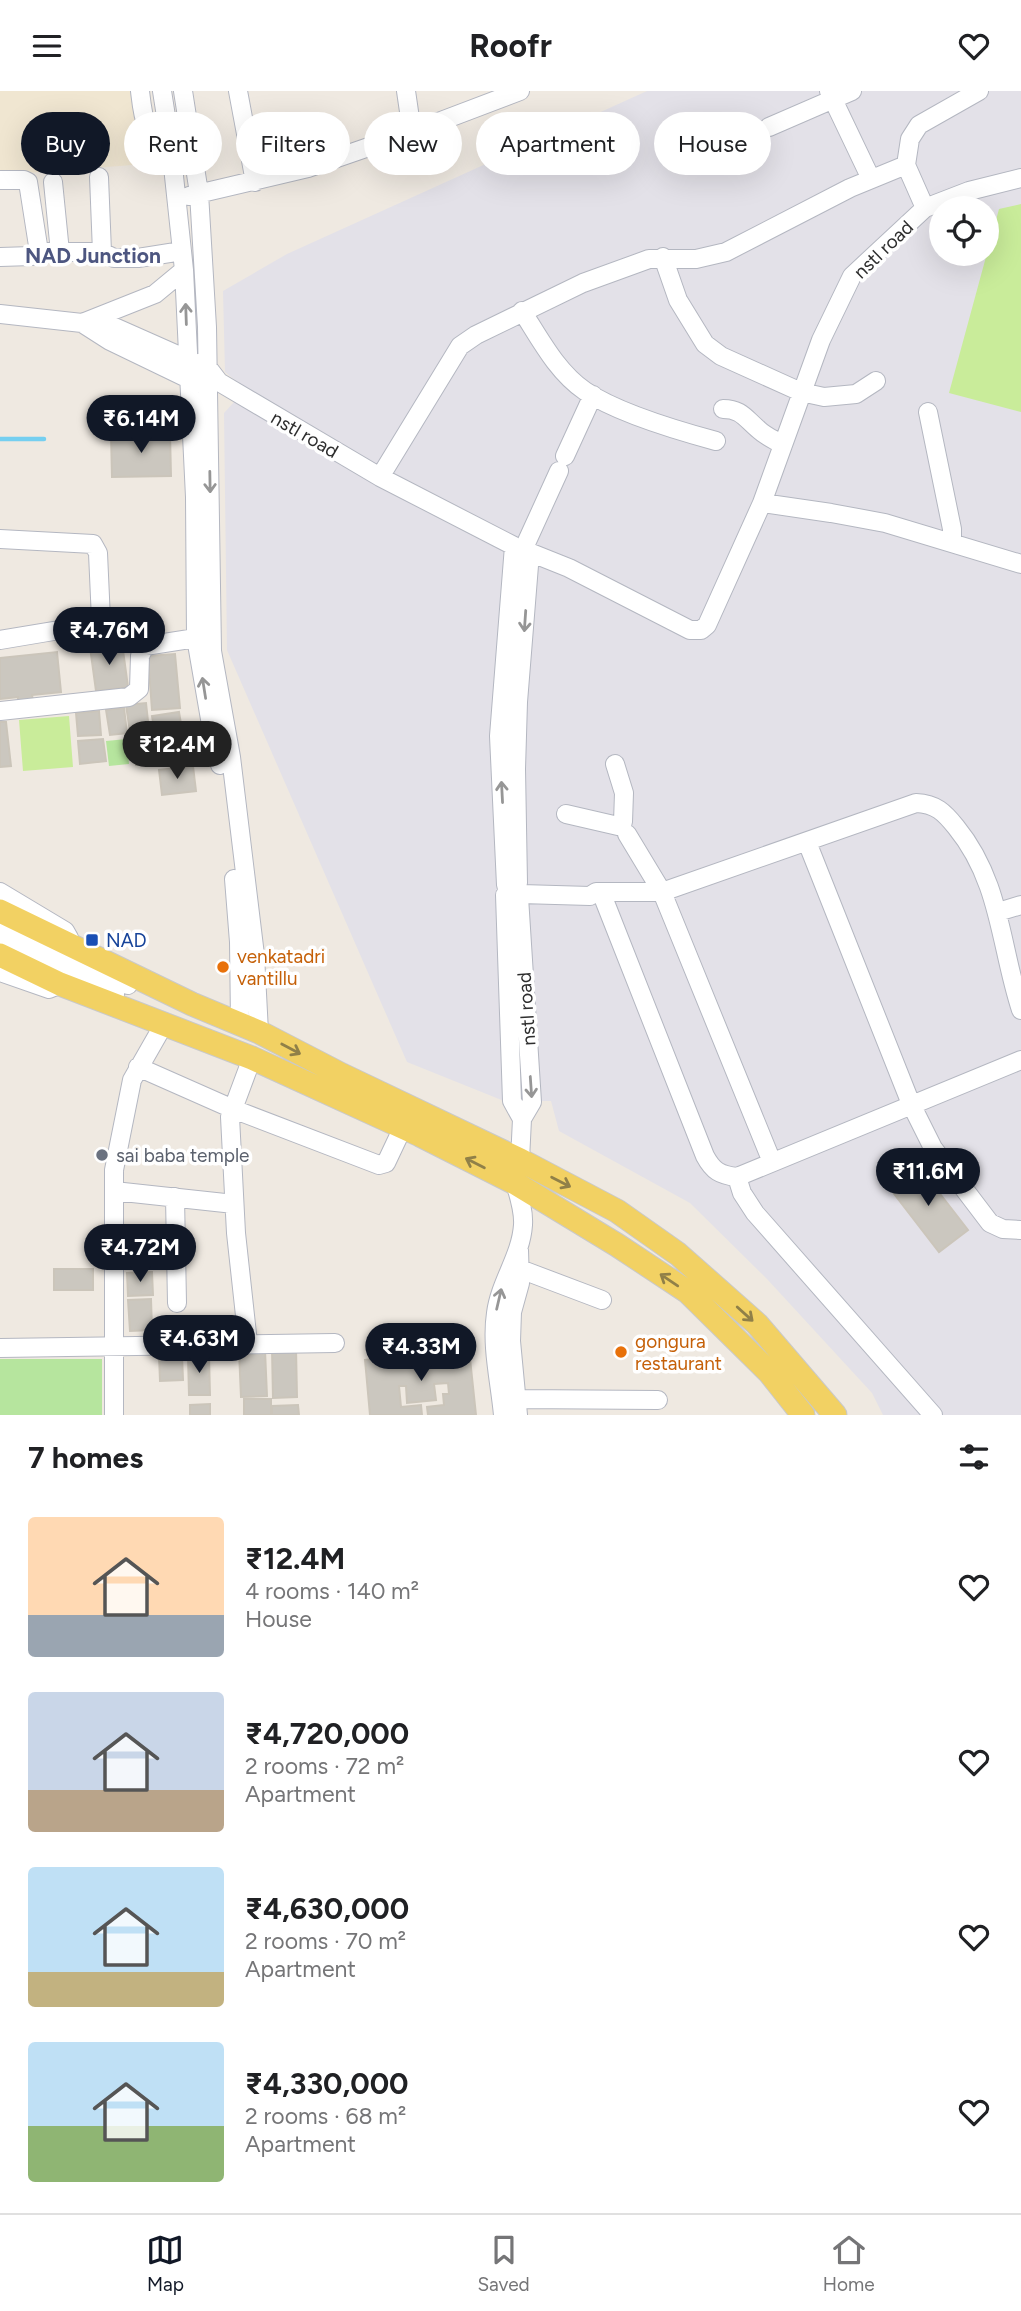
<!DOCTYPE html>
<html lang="en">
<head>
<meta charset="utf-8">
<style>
	:root { --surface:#fff; --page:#f2f2f2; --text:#202124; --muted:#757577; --line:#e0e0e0; --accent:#111827 }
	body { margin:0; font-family:Figtree,sans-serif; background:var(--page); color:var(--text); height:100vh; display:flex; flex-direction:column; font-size:26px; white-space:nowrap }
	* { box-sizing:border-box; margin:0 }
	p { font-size:23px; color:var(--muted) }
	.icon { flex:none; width:38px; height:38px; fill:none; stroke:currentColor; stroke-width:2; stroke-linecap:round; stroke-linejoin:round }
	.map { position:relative; height:1324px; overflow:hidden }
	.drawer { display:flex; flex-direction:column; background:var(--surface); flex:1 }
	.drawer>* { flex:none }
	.banner { position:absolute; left:21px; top:21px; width:980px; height:63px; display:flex; gap:14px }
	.fabs { position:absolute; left:929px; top:105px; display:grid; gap:14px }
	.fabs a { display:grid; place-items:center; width:70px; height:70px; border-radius:50%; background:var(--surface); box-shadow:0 7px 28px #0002; font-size:35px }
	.price { position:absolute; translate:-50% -60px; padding:0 16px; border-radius:24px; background:var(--accent); color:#fff; font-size:23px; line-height:46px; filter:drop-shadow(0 2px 4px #0008) }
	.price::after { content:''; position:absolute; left:50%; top:42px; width:21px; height:16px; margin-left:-10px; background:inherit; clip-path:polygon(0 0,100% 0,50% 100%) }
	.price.active { background:#222; color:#fff }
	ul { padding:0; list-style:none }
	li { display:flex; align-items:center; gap:21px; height:175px; padding:0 28px }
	li span { display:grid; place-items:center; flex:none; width:196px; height:140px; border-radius:7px; color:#555 }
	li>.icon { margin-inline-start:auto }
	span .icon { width:84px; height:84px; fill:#fffc; stroke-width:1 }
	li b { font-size:30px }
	h2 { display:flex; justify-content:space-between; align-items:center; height:84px; padding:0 28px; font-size:30px }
	.pill { padding:0 24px; border-radius:32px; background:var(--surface); box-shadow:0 7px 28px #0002; font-size:24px; line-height:63px }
	.pill.active { background:var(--accent); color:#fff }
	header { display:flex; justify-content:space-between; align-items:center; height:91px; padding:0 28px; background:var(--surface); font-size:32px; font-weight:700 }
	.menu { display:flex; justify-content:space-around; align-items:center; height:98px; border-top:2px solid var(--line); background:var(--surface); font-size:19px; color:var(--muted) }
	.menu a { display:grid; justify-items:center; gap:4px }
	.menu .active { color:var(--accent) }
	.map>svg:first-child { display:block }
	.industrial { fill:#e3e1e8; fill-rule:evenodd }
	.education { fill:#f0e6d1 }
	.green { fill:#b6e59e }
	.pitch { fill:#c9ec9a }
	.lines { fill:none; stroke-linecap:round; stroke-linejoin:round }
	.stream { stroke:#75cff0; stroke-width:4.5 }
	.building { fill:#cbc7bf; stroke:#cbc5ba; stroke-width:2 }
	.minor-casing { stroke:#b4b7c1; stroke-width:20 }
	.major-casing { stroke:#c9c9c9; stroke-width:25 }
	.minor { stroke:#fff; stroke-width:18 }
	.major { stroke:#f2d163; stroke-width:23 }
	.oneway { stroke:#969696 }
	.oneway2 { stroke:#908048 }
	.transit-dot { fill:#1a4fb4; stroke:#fff; stroke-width:2.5 }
	.food-dot { fill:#e8710a; stroke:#fff; stroke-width:2.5 }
	.worship-dot { fill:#6b7280; stroke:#fff; stroke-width:2.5 }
	.labels { text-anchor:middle; stroke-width:7; stroke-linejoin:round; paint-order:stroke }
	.street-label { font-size:19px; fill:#2e2e2e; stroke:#fff }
	.transit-label { font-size:19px; fill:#164399; stroke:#fff; text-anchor:start }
	.food-label { font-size:19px; fill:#c56008; stroke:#fff; text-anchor:start }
	.worship-label { font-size:19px; fill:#5b616d; stroke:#fff; text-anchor:start }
	.neighbourhood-label { font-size:21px; font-weight:bold; fill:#4d5680; stroke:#fff }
</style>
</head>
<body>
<header><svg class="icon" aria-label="menu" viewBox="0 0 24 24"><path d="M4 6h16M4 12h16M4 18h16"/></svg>Roofr<svg class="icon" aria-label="heart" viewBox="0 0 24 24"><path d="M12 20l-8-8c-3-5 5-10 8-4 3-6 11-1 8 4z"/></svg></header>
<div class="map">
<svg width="1021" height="1324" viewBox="0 0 1021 1324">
	<rect width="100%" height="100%" fill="#efe9e1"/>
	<!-- industrial -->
	<path class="industrial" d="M647 0H1021V1324H883L872 1302 767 1188 690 1112 559 1040 551 1010H504L407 971 227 559 224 322 246 298 225 281 223 200 287 163ZM942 117H987V163H942Z"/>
	<!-- education -->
	<path class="education" d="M0 0H150L159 72 0 84Z"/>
	<!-- green -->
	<path class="green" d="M127 648 129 673 109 675 106 650Z
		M0 1268H102V1324H0Z"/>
	<!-- pitch -->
	<path class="pitch" d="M1021 113V321L949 302 999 118Z
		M69 625 73 676 23 680 19 629Z"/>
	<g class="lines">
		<!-- stream -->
		<path class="stream" d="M0 348H44"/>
	</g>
	<!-- building -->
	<path class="building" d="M170 342 171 385 112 386 111 343Z
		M122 552 128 596 96 600 90 556Z
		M57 561 61 601 32 604 33 610 18 612V606L0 608V567Z
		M175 563 180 617 152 619 148 565Z
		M146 612 149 639 130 641 126 614Z
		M124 617 127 642 110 644 106 619Z
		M99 620 101 644 78 645 76 622Z
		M179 621 181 633 154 637 152 625Z
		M0 631H6L11 675 0 676Z
		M189 640 192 667 136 674 133 647Z
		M103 648 106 670 80 673 78 650Z
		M193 675 196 700 162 704 159 679Z
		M917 1073 968 1139 939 1161 888 1095Z
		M54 1178H93V1199H54Z
		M152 1181 153 1204 128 1205 127 1182Z
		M151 1208 152 1239 130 1240 128 1209Z
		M296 1257 297 1306 273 1307 272 1258Z
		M469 1258 476 1324H428L427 1316 444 1314 443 1303H449L448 1292 434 1293 436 1309 407 1312 406 1295H399L401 1316 421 1314 422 1324H370L365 1269Z
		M265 1259 267 1305 241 1306 239 1260Z
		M159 1264H182L183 1289 160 1290Z
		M188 1265H209L210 1304H189Z
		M244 1308H271V1324H244Z
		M210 1313V1324H190V1314Z
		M298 1314 299 1324H272V1315Z"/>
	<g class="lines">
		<!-- minor casing -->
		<g class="minor-casing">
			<path id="minor" d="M140 0C143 26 144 46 171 57
				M162 0 171 57 184 179 195 406 196 547 210 628 220 674
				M183 0 199 102 207 236 212 560 231 666 255 864 259 941
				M238 0 255 91
				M406 0 412 41
				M829 0 871 88
				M769 36 852 0
				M906 74 910 48 919 34 979 0
				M99 86 102 161
				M1021 87 969 100 925 117 852 185 821 249 762 412 831 422 885 432 1021 473
				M0 89H24L28 91 39 161
				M53 91 60 161
				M189 105 308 77 412 41 520 0
				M0 166 32 165 39 161H102L114 167H138L182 160
				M663 166 678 209 705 253 721 265 801 301 824 306 856 303 876 290
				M522 220C540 248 557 281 585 300 616 321 679 340 716 350
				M0 223 82 232 155 203 184 179
				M82 232 112 235 209 278 219 291 380 386 514 455 569 477 690 539H701L707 534 762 412
				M85 234 110 250 197 292
				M723 318C741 318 745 327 758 338 765 345 775 349 783 354
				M928 321 952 438V451
				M565 365 593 304
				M380 386 460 255 476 244 583 192 649 168H696L726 161 850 97 906 74 925 117
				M0 448 93 453 98 462 101 529 95 533 0 549
				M523 459 559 380
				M0 620 129 606 139 598 140 565 145 555 196 547
				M615 673 624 702 623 731
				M566 723 618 735
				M627 743 662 801 772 1071
				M807 751 911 1013 933 1057 990 1132 1003 1138 1021 1139
				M234 788 239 851 240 932
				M518 792 516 678 518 611 530 462
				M506 794 499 645 514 455
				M0 801 65 840 69 847
				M601 801 705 1065C713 1080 720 1084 737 1086L1021 969
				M521 803 590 805 596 801H662L916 712C936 713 944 721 956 736 1001 791 1000 855 1021 919
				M505 804 512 1010 522 1028 520 1069
				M519 806 532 1011 522 1028
				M998 821 1021 814
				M0 836 128 894
				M0 849 115 903
				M0 881 49 898 54 896
				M138 976 233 1018 379 1074 386 1072 403 1036
				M737 1086 742 1102 755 1122 933 1324
				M114 1100 234 1113
				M175 1106 177 1212
				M520 1178 602 1209
				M248 1252 236 1142 230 1026 252 967
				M0 1257 335 1252
				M517 1308 658 1309
				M114 1324V1079L132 989 164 933
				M503 1324C500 1291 491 1255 496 1222 500 1191 521 1165 523 1134 524 1120 519 1105 515 1092
				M518 1324 511 1250 512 1221 520 1192 519 1159"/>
		</g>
		<!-- major casing -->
		<g class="major-casing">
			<path id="major" d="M0 820 192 913 259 941 342 984 520 1069 617 1120 678 1163 757 1233 835 1324
				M0 864 60 893 252 967 420 1044 515 1092 617 1154 688 1201 769 1281 803 1324"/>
		</g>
		<!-- minor -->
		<use href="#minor" class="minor"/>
		<!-- major -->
		<use href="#major" class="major"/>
	</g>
	<!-- one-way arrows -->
	<defs><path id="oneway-shaft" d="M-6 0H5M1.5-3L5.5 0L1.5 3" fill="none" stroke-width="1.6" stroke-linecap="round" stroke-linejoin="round" transform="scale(1.75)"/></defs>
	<g class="oneway">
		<use href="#oneway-shaft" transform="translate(186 223) rotate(-92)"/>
		<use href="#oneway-shaft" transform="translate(210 391) rotate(89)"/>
		<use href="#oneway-shaft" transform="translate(525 530) rotate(94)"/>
		<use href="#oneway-shaft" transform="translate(204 597) rotate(-99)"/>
		<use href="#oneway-shaft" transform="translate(502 701) rotate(-93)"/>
		<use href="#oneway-shaft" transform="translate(531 996) rotate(86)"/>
		<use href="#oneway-shaft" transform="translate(499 1208) rotate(-77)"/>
	</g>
	<g class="oneway2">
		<use href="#oneway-shaft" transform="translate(291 958) rotate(28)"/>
		<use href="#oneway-shaft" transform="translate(475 1072) rotate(-153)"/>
		<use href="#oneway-shaft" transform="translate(561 1091) rotate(27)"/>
		<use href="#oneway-shaft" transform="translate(669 1189) rotate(-146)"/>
		<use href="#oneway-shaft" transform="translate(745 1223) rotate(42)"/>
	</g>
	<!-- markers -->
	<rect class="transit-dot" x="85" y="842" width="14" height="14" rx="3.5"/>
	<g class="food-dot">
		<circle cx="223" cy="876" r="7"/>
		<circle cx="621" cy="1261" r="7"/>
	</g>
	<circle class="worship-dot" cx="102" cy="1064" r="7"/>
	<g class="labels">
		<!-- street labels -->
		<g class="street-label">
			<text transform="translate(883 158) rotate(-44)" y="7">nstl road</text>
			<text transform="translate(305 343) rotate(30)" y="7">nstl road</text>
			<text transform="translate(526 918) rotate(-94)" y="7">nstl road</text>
		</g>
		<!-- transit labels -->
		<g class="transit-label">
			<text x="106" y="856">NAD</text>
		</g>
		<!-- food labels -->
		<g class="food-label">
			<text x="237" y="872">venkatadri<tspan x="237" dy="22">vantillu</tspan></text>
			<text x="635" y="1257">gongura<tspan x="635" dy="22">restaurant</tspan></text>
		</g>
		<!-- worship labels -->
		<g class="worship-label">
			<text x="116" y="1071">sai baba temple</text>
		</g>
		<!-- neighbourhood labels -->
		<g class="neighbourhood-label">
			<text x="93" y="172">NAD Junction</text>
		</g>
	</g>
</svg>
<div class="fabs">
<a><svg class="icon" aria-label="locate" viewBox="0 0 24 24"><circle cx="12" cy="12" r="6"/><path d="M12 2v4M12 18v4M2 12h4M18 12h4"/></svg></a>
</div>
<b class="price" style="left:141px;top:364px">₹6.14M</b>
<b class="price" style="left:109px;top:576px">₹4.76M</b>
<b class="price active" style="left:177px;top:690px">₹12.4M</b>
<b class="price" style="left:928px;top:1117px">₹11.6M</b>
<b class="price" style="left:140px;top:1193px">₹4.72M</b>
<b class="price" style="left:199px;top:1284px">₹4.63M</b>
<b class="price" style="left:421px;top:1292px">₹4.33M</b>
<div class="banner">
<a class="pill active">Buy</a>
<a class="pill">Rent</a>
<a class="pill">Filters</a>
<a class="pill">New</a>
<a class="pill">Apartment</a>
<a class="pill">House</a>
</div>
</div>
<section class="drawer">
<h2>7 homes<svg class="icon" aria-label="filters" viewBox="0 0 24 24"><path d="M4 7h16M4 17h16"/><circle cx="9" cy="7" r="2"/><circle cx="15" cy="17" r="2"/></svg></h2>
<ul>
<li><span style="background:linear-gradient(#ffd9b3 70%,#9aa5b1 0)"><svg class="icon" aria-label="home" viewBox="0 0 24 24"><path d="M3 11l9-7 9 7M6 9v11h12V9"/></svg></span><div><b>₹12.4M</b><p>4 rooms · 140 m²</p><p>House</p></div><svg class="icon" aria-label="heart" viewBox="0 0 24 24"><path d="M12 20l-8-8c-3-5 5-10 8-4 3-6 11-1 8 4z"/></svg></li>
<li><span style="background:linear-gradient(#c9d6e8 70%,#b9a48a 0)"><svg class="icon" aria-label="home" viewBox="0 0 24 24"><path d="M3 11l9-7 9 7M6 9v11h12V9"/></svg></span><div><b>₹4,720,000</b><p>2 rooms · 72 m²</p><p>Apartment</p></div><svg class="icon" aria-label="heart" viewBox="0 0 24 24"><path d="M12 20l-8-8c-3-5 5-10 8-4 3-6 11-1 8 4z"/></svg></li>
<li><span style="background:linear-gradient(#bfe0f5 75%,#c2b280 0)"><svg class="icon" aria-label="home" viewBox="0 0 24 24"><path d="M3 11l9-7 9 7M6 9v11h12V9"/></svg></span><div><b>₹4,630,000</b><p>2 rooms · 70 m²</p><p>Apartment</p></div><svg class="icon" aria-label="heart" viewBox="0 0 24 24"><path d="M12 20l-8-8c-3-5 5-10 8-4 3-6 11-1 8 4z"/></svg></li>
<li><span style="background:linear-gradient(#bfe0f5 60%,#8fb573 0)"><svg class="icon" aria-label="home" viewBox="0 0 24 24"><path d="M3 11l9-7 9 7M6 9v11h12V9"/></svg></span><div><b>₹4,330,000</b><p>2 rooms · 68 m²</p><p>Apartment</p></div><svg class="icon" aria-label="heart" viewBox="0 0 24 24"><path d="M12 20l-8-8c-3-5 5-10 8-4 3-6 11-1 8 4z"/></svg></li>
</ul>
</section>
<nav class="menu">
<a class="active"><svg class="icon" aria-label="map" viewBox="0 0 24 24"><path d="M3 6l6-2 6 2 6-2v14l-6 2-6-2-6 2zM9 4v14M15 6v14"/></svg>Map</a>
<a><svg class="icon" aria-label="saved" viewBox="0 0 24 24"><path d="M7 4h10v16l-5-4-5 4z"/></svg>Saved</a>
<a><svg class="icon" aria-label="home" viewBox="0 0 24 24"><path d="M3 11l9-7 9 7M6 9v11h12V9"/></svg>Home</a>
</nav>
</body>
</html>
